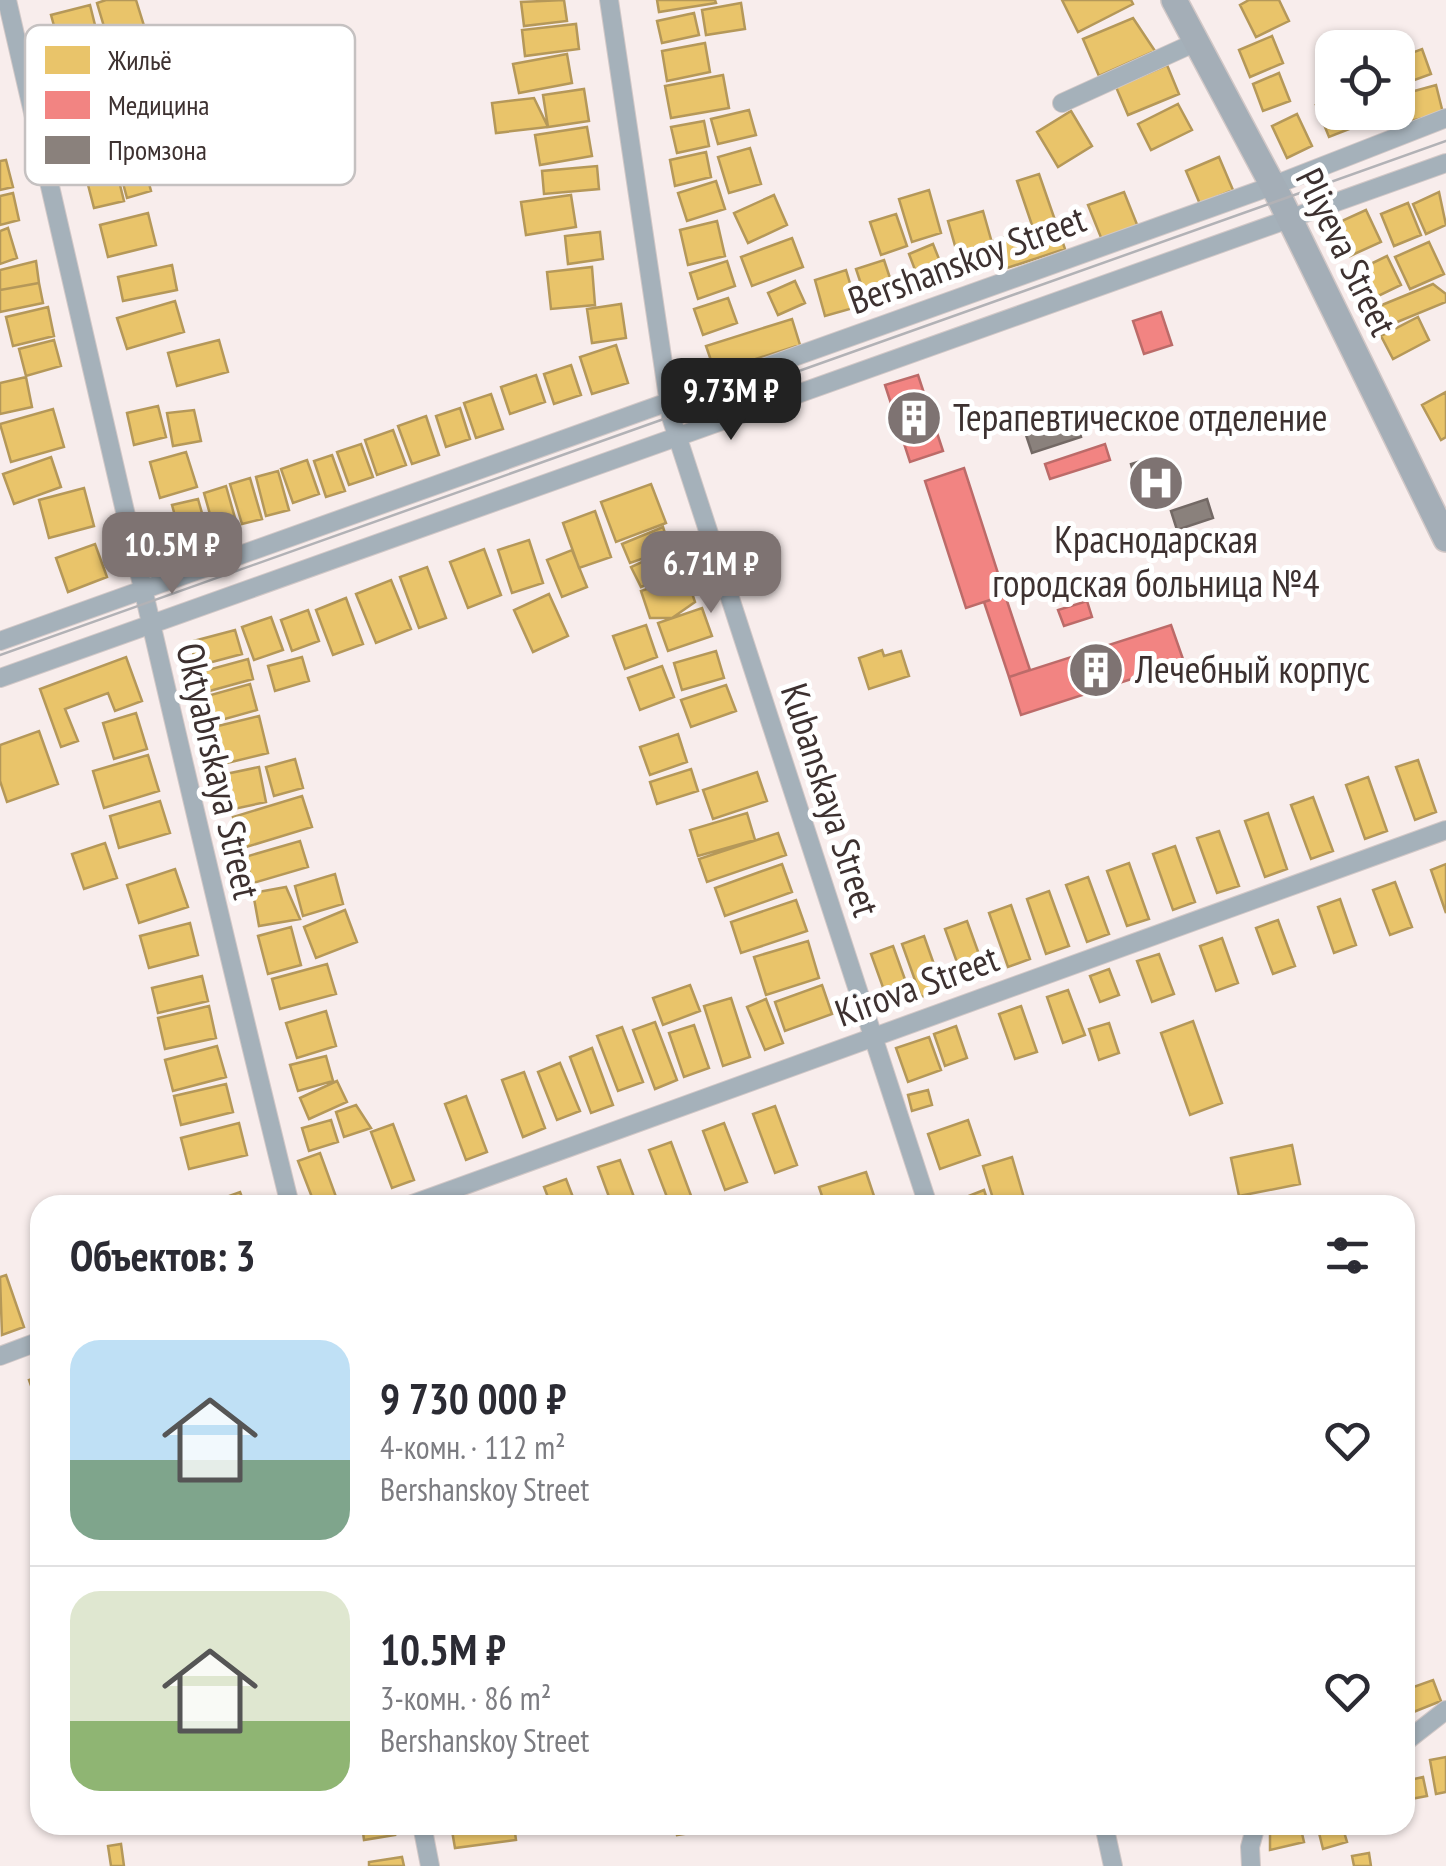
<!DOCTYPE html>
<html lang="ru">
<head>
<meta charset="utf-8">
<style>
	:root { --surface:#fff; --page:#f2f2f3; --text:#2b2b33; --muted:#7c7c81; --line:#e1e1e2; --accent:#7e7372 }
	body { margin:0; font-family:"PT Sans Narrow",sans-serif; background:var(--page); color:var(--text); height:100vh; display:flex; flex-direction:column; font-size:38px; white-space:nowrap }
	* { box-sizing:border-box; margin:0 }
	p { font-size:32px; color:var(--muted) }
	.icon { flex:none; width:55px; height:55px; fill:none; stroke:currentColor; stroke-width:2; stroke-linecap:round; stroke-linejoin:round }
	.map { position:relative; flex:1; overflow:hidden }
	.side { position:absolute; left:30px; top:1195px; width:1385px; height:640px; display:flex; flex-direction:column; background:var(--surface); border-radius:30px; box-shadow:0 2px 8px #0004 }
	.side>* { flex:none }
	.controls { position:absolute; left:1315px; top:30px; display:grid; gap:20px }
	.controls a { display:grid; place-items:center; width:100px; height:100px; border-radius:20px; background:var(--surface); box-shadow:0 2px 8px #0004; font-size:50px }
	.price { position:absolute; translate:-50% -85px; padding:0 22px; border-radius:20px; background:var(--accent); color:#fff; font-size:32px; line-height:65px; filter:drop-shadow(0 2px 5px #0008) }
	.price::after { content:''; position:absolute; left:50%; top:60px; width:30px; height:22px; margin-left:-15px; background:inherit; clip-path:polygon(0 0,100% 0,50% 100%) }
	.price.selected { background:#222; color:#fff }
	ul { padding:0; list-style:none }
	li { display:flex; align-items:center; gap:30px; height:250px; padding:0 40px }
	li+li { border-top:2px solid var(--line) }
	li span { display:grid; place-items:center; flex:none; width:280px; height:200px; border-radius:30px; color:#555 }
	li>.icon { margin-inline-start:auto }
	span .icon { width:120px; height:120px; fill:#fffc; stroke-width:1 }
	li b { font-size:42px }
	h2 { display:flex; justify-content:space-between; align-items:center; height:120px; padding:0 40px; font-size:42px }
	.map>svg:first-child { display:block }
	.homes { fill:#e9c46a; stroke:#b59859; stroke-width:2.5 }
	.health { fill:#f28482; stroke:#bc6b69; stroke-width:2.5 }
	.industry { fill:#8a817c; stroke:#736965; stroke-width:2.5 }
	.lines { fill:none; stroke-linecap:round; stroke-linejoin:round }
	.street-casing { stroke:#d2c8c7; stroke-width:20 }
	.secondary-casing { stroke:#d2c8c7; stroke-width:28 }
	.street { stroke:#a5b1ba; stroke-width:18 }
	.secondary { stroke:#a4aeb7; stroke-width:25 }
	.tram { stroke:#b2b2b6; stroke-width:2.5 }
	.labels { text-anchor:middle; stroke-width:10; stroke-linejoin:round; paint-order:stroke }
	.street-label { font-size:38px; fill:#3d3130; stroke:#fff }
	.poi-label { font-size:38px; fill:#3d3130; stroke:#fff; text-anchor:start }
	.key { fill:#fff; stroke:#c5c1c1; stroke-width:2.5 }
	.key-label { font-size:28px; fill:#3d3130 }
</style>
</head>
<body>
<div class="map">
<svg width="1446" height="1866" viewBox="0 0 1446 1866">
	<rect width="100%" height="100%" fill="#f8edec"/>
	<!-- homes -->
	<path class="homes" d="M106 0H136L145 29 108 40 97 3Z
		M564 0 567 21 524 26 521 2Z
		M657 0H715L716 3 659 12Z
		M1062 0H1131L1133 4 1078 32Z
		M1249 0H1279L1289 21 1256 37 1240 5Z
		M741 3 745 29 706 35 702 10Z
		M90 5 99 41 61 51 51 15Z
		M694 13 699 35 662 43 657 21Z
		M1133 18 1155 51 1099 76 1083 39Z
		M576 24 579 49 525 56 522 30Z
		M1272 36 1283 63 1250 77 1239 50Z
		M705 43 710 72 667 81 662 51Z
		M1422 49 1431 74 1398 86V58Z
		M567 54 572 83 519 93 513 64Z
		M1167 65 1179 94 1128 115 1116 87Z
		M1279 73 1290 101 1263 111 1253 84Z
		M723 75 729 108 671 118 665 86Z
		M1436 85 1443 113 1407 122 1400 95Z
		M584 89 589 121 548 127 543 95Z
		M534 98 548 127 496 133 492 103Z
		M1332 98V112H1357L1362 124 1329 137 1316 105Z
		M1178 104 1192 130 1151 150 1138 124Z
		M749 110 756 135 718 144 711 119Z
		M1071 111 1092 146 1058 167 1037 132Z
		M1297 114 1312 146 1287 158 1272 126Z
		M704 121 709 146 677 153 671 127Z
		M587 127 592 156 540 165 535 135Z
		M750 148 761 184 729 193 718 157Z
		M706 152 711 177 675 186 670 160Z
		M1219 157 1233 190 1200 204 1186 171Z
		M6 160 13 187 0 190V161Z
		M144 165 151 191 127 198 120 172Z
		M597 166 599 189 544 194 542 171Z
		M117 173 124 201 94 208 87 181Z
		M1039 174 1065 249 1004 269 994 241 1033 228 1017 181Z
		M716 181 725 209 687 221 678 193Z
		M929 190 941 233 912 242 899 199Z
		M1124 192 1138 227 1102 240 1088 205Z
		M1439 192 1446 225 1426 234 1413 204Z
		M13 193 19 220 0 225V196Z
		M571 195 576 227 526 235 521 202Z
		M774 195 787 225 748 243 734 213Z
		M1408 203 1421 235 1394 246 1381 214Z
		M1366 210 1381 242 1350 256 1335 224Z
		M983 211 996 257 961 267 948 221Z
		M148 213 156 245 108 257 100 225Z
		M896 214 907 246 881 255 870 222Z
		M717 221 725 256 688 265 680 230Z
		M8 228 17 258 0 264V231Z
		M600 232 603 259 568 264 565 236Z
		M792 238 803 267 752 286 741 257Z
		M1429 242 1444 274 1410 289 1395 257Z
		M933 244 945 274 920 283 909 254Z
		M1387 256 1401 285 1374 298 1360 269Z
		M884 260 895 293 867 302 856 269Z
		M36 261 39 283 0 290V270Z
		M727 261 735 286 698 299 690 273Z
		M172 265 177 290 123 301 118 277Z
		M592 267 595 305 551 309 547 272Z
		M846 270 857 307 825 316 815 280Z
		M795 281 805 303 778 315 768 293Z
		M39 283 43 303 0 312V290Z
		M1433 284 1446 294V302L1385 327 1377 307Z
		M728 298 737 323 703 335 694 309Z
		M175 301 184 332 127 349 117 318Z
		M621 304 626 338 592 343 587 309Z
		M48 307 54 336 13 346 6 317Z
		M1418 317 1429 340 1393 359 1381 336Z
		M792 319 800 345 715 372 706 346Z
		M54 340 61 366 26 376 19 349Z
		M219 340 228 372 177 386 168 353Z
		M616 345 628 383 592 394 580 357Z
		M571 365 581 395 554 404 544 374Z
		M536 375 545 402 510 414 501 387Z
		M26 377 32 407 0 414V383Z
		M1446 392V437L1441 440 1422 405Z
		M491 394 503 429 476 438 464 403Z
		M158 406 166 437 134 445 127 413Z
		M460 408 470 439 446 447 436 416Z
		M53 409 64 447 11 462 0 424Z
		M194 410 201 441 173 446 167 413Z
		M426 416 439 455 412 464 398 426Z
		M393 430 406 465 377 475 365 440Z
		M361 444 373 477 349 485 337 452Z
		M186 452 197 487 160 498 150 462Z
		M332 455 345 491 326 497 314 461Z
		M51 457 61 487 14 504 3 474Z
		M307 460 319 494 293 503 281 469Z
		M278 471 289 510 266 516 256 477Z
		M250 478 262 519 242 524 230 484Z
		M651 484 666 523 616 542 601 502Z
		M226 486 237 525 215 532 204 493Z
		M84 488 94 526 49 538 39 500Z
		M198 499 209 538 183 545 172 505Z
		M595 511 611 557 579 568 563 523Z
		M663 527 670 549 630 563 622 544Z
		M529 540 543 583 512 593 498 550Z
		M95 544 107 577 68 592 56 558Z
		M484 549 501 595 468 608 450 562Z
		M670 549 679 570 641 587 631 567Z
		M572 550 587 587 562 597 547 560Z
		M427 567 446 618 419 628 400 577Z
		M686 575 695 602 672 618H650L641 591Z
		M391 580 411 629 376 643 356 594Z
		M549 594 568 636 533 652 514 610Z
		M346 598 363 644 333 655 316 610Z
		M702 608 712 636 668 651 658 623Z
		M308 610 319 641 292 651 281 620Z
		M271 617 283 650 254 660 242 627Z
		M646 625 657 657 625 669 613 636Z
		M235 630 242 654 197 666 190 642Z
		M882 650 884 656 901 651 909 676 869 689 859 658Z
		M716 651 724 678 682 690 674 663Z
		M126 657 142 701 115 711 108 693 65 709 78 741 61 747 40 689Z
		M302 657 309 681 275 691 268 666Z
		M248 659 253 679 206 692 200 672Z
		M662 666 674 697 640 710 628 678Z
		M250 684 257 710 207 724 200 698Z
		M726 685 736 711 691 727 681 700Z
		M136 713 147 749 114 759 103 723Z
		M259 716 268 753 223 764 214 727Z
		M39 731 58 784 7 802 0 781V745Z
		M678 734 687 762 650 775 640 747Z
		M148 755 159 791 104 808 93 771Z
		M295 759 303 788 274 796 266 767Z
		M1418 760 1436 812 1415 820 1396 767Z
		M259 767 266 802 229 810 221 775Z
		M691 769 698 791 657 804 650 782Z
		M757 772 767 801 713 819 703 790Z
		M1368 777 1387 831 1365 839 1346 785Z
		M302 796 312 827 243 848 233 817Z
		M1313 797 1333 851 1311 859 1291 805Z
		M160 801 170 833 119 848 110 816Z
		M747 813 755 840 698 856 690 830Z
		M1268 813 1287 869 1265 877 1245 821Z
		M1219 831 1239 886 1217 893 1197 838Z
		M778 833 786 855 707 882 699 859Z
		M300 841 308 867 253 883 245 857Z
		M105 843 117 878 84 889 72 854Z
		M1175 846 1195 902 1173 910 1153 854Z
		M1129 863 1149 919 1127 926 1107 871Z
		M782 864 792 892 725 916 715 888Z
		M1446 864V913L1431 870Z
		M175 869 188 907 139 923 127 885Z
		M335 874 343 904 303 916 295 886Z
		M1088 877 1109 934 1087 942 1066 885Z
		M1395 882 1412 927 1390 935 1373 890Z
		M286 887 300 919 259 926 253 893Z
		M1049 891 1069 946 1046 954 1027 899Z
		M1340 899 1356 945 1334 953 1318 907Z
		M796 900 807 931 741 953 731 922Z
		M1011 905 1030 959 1008 967 989 913Z
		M345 910 357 942 316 958 304 927Z
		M1278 920 1295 966 1273 974 1256 928Z
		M967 921 985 971 963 979 945 929Z
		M190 923 198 955 149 968 140 936Z
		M291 927 301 965 268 974 258 936Z
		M924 936 943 990 921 997 902 944Z
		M1222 938 1238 983 1216 991 1200 946Z
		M808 941 819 978 766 995 754 957Z
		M893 946 912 999 890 1007 871 954Z
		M1159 954 1174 994 1152 1002 1137 961Z
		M327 964 336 994 280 1009 272 979Z
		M1109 969 1119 995 1100 1002 1090 976Z
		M202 976 208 1001 158 1013 152 988Z
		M690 985 700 1011 663 1025 653 998Z
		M822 985 832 1014 785 1031 775 1002Z
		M1068 990 1085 1035 1063 1043 1047 997Z
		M731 998 750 1057 723 1066 704 1006Z
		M766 999 783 1043 765 1050 747 1007Z
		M209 1006 216 1038 165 1049 158 1018Z
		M1021 1006 1037 1052 1015 1059 999 1014Z
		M326 1011 336 1046 297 1058 286 1023Z
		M1193 1021 1222 1103 1190 1115 1161 1033Z
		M655 1022 677 1080 655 1089 633 1030Z
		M1109 1023 1119 1053 1099 1060 1089 1029Z
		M694 1025 709 1068 684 1077 669 1033Z
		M956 1026 967 1058 945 1066 934 1034Z
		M622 1027 643 1082 618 1091 597 1036Z
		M929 1037 941 1070 908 1082 896 1048Z
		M217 1046 226 1077 173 1091 165 1060Z
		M592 1048 613 1105 591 1113 570 1057Z
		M326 1056 333 1081 298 1091 290 1065Z
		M560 1063 580 1111 557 1120 538 1072Z
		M524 1072 545 1128 523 1137 502 1080Z
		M337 1081 347 1102 309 1119 300 1098Z
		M226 1084 233 1112 181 1125 174 1096Z
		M928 1090 932 1105 912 1111 908 1095Z
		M466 1096 487 1152 466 1160 445 1104Z
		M356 1105 371 1128 344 1137 336 1112Z
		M775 1106 797 1165 775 1173 753 1114Z
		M331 1120 338 1142 309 1151 302 1128Z
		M968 1120 980 1155 940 1169 928 1134Z
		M239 1123 247 1155 189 1169 181 1138Z
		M724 1123 747 1182 725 1190 703 1131Z
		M393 1124 414 1180 392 1188 371 1132Z
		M671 1142 693 1201 682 1205H670L649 1150Z
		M1292 1145 1300 1184 1239 1196 1231 1158Z
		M320 1153 339 1205H315L298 1161Z
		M1012 1157 1024 1198 995 1205 983 1166Z
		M620 1160 637 1205H612L598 1167Z
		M866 1172 874 1196 845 1205H825L819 1187Z
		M566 1179 576 1205H551L544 1187Z
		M984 1190 989 1205H946Z
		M240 1192 245 1205H220L218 1200Z
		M6 1275 24 1327 2 1335 0 1277Z
		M40 1376V1411L29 1380Z
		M1433 1680 1441 1701 1411 1713 1405 1690Z
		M1446 1757V1792L1436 1794 1430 1760Z
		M1423 1777 1427 1796 1406 1800 1405 1781Z
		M362 1825H393L395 1835 364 1840Z
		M451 1825H514L516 1840 455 1848Z
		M675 1825H702L703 1831 677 1835Z
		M1270 1825H1300L1304 1842 1270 1850Z
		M1317 1825H1342L1347 1842 1323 1849Z
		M121 1844 124 1866H111L108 1846Z
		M1369 1853 1371 1866H1354L1352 1856Z
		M402 1857 404 1866H369V1862Z"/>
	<!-- health -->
	<path class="health" d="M1161 312 1172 345 1144 354 1133 321Z
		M918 375 943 451 910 462 885 385Z
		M1105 444 1110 460 1050 479 1045 464Z
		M964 468 1005 595 966 608 925 481Z
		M1005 595 1030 670 1009 677 984 602Z
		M1087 601 1092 617 1064 626 1058 610Z
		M1171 625 1184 662 1021 715 1009 677Z"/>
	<!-- industry -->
	<path class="industry" d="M1074 413 1081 437 1032 453 1024 429Z
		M1147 459 1153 480 1137 485 1131 464Z
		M1207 499 1213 518 1177 530 1171 511Z"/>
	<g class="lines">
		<!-- street casing -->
		<g class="street-casing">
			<path id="street" d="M7 0C100 402 191 804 290 1205
				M609 0 671 417 928 1205
				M1062 103 1194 43
				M0 641 1272 186 1446 118
				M0 678 1446 163
				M410 1205 1446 830
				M0 1356 40 1341
				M1405 1742 1446 1710
				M422 1825 430 1866
				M1104 1825 1113 1866
				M1251 1866 1250 1847 1256 1825"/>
		</g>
		<!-- secondary casing -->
		<g class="secondary-casing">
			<path id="secondary" d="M1174 0 1280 199 1446 539"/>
		</g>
		<!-- street -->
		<use href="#street" class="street"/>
		<!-- secondary -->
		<use href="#secondary" class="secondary"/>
		<!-- tram -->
		<path class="tram" d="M0 655 1446 141"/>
	</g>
	<!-- icons -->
	<defs>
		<g id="building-disc" transform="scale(2.875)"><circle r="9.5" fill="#7e7372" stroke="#fff"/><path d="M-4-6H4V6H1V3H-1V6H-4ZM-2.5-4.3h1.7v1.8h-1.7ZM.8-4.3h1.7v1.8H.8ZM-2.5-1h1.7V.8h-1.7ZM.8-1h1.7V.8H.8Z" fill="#fff"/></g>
		<g id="hospital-disc" transform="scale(2.875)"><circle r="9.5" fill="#7e7372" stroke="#fff"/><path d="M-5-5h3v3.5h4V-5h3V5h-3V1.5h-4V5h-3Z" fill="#fff"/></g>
	</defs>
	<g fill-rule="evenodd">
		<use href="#building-disc" x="914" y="418"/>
		<use href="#hospital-disc" x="1156" y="483"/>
		<use href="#building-disc" x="1096" y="670"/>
	</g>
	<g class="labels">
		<!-- street labels -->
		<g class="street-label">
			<text transform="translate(1346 252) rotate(64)" y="13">Pliyeva Street</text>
			<text transform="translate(967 260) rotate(-20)" y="13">Bershanskoy Street</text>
			<text transform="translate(218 771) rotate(77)" y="13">Oktyabrskaya Street</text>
			<text transform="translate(830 800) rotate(72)" y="13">Kubanskaya Street</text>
			<text transform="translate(917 986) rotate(-20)" y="13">Kirova Street</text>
		</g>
		<!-- poi labels -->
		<g class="poi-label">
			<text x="953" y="431">Терапевтическое отделение</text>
			<text x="1156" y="553" text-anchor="middle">Краснодарская<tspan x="1156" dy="44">городская больница №4</tspan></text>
			<text x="1135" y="683">Лечебный корпус</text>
		</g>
	</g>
	<!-- legend -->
	<rect x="25" y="25" width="330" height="160" rx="15" class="key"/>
	<rect x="45" y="46" width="45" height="28" fill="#e9c46a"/>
	<rect x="45" y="91" width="45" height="28" fill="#f28482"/>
	<rect x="45" y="136" width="45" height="28" fill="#8a817c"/>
	<g class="key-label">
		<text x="108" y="70">Жильё</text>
		<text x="108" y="115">Медицина</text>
		<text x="108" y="160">Промзона</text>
	</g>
</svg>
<div class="controls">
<a><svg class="icon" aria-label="locate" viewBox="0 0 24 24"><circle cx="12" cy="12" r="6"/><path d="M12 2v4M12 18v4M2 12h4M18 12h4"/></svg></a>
</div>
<b class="price selected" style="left:731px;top:443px">9.73M ₽</b>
<b class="price" style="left:172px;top:597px">10.5M ₽</b>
<b class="price" style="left:711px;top:616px">6.71M ₽</b>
<section class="side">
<h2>Объектов: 3<svg class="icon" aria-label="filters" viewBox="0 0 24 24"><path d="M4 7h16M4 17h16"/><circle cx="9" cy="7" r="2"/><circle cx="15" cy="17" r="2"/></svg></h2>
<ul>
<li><span style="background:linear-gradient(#bfe0f5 60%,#7fa58c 0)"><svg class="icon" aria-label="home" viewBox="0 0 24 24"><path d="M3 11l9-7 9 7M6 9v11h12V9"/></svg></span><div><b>9 730 000 ₽</b><p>4-комн. · 112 m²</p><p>Bershanskoy Street</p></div><svg class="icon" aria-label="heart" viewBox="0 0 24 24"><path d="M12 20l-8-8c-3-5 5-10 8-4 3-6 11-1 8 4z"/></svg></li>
<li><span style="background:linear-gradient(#dfe7d0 65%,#8fb573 0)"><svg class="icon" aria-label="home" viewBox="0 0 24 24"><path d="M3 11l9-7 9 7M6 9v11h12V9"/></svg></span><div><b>10.5M ₽</b><p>3-комн. · 86 m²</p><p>Bershanskoy Street</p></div><svg class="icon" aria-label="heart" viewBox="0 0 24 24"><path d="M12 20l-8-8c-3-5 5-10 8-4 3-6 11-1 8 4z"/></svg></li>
</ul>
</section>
</div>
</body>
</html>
